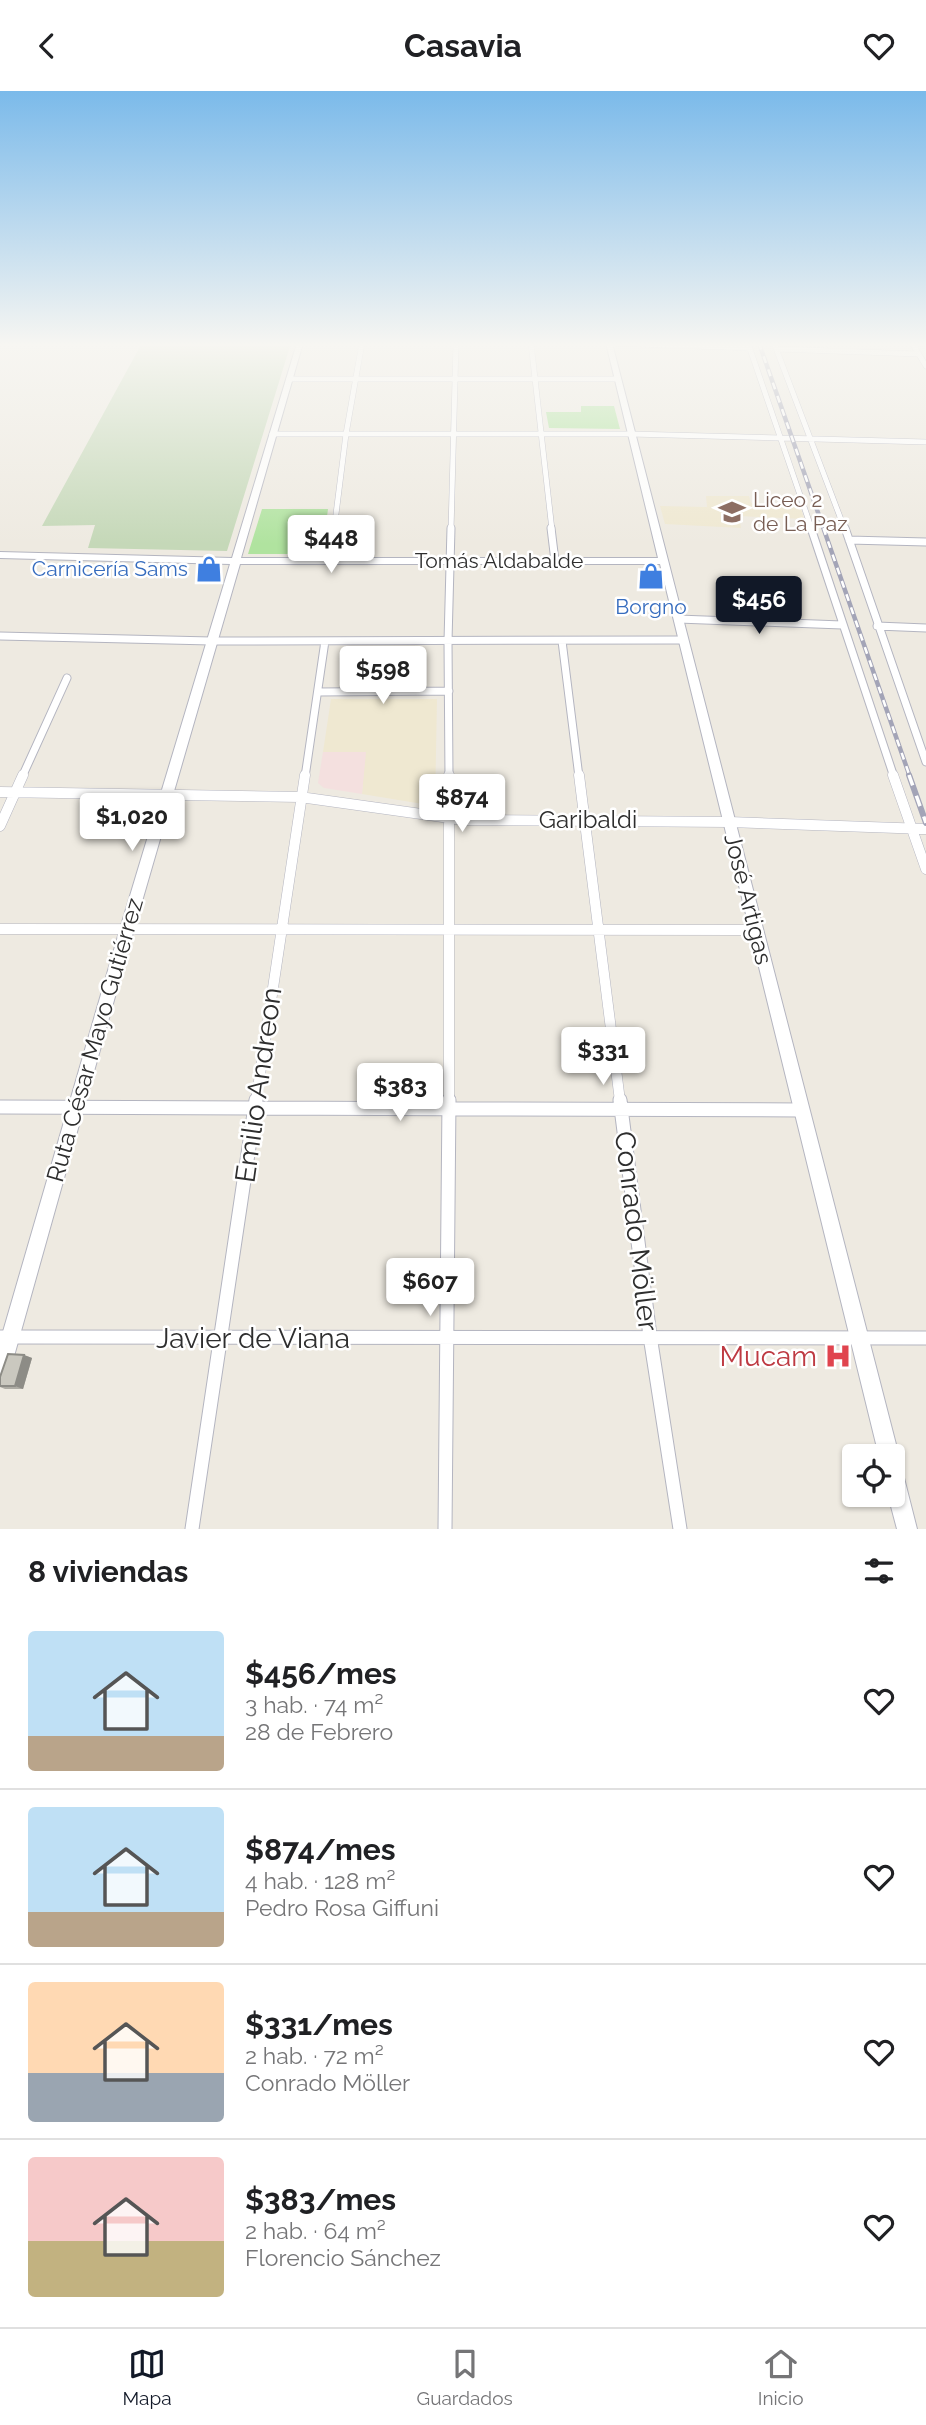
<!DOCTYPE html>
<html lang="es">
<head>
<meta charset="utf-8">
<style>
	:root { --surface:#fff; --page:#f2f2f2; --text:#202124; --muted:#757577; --line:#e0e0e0; --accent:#111827 }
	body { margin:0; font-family:Raleway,sans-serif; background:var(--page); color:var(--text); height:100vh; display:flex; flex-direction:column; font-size:26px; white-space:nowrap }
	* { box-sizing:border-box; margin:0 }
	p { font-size:23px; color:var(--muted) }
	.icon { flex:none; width:38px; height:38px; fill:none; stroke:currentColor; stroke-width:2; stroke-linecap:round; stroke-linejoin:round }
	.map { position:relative; height:1438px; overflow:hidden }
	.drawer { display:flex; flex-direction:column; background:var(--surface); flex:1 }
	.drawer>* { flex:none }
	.fabs { position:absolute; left:842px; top:1353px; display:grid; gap:14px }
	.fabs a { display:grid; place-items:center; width:63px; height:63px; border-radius:7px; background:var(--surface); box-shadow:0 2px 5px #0004; font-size:35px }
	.price { position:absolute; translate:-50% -60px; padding:0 16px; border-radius:7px; background:#fff; color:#222; font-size:23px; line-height:46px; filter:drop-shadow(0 2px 4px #0008) }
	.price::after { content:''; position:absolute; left:50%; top:42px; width:21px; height:16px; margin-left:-10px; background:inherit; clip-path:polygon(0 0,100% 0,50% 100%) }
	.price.selected { background:var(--accent); color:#fff }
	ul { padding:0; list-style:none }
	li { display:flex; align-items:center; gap:21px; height:175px; padding:0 28px }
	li+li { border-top:2px solid var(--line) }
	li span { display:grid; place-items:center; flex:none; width:196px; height:140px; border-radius:7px; color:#555 }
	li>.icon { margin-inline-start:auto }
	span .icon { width:84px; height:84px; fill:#fffc; stroke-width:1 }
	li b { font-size:30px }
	h2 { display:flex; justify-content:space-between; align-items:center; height:84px; padding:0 28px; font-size:30px }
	header { display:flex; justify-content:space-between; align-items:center; height:91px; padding:0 28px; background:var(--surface); font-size:32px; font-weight:700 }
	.dock { display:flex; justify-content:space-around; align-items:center; height:98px; border-top:2px solid var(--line); background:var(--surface); font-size:19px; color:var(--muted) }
	.dock a { display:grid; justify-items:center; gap:4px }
	.dock .selected { color:var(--accent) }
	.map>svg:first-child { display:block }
	.education { fill:#efe8d1 }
	.medical { fill:#f4e0df }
	.green { fill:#b0e39f }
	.cemetery { fill:#c5d8b8 }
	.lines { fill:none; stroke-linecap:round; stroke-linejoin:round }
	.street-far3-casing { stroke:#b4b5c0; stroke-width:6 }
	.street-far2-casing { stroke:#b4b5c0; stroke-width:9 }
	.street-far1-casing { stroke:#b4b5c0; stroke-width:11 }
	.street-casing { stroke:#b4b5c0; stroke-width:15 }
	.secondary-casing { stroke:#b4b5c0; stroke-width:2 }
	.street-far3 { stroke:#fff; stroke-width:5 }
	.street-far2 { stroke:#fff; stroke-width:7 }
	.street-far1 { stroke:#fff; stroke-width:10 }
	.street { stroke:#fff; stroke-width:13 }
	.secondary { fill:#fff; fill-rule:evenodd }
	.rail-far1-casing { stroke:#a3a4b7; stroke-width:4.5 }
	.rail-casing { stroke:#a3a4b7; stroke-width:6 }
	.rail-far1 { stroke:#fff; stroke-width:2.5; stroke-dasharray:7; stroke-linecap:butt }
	.rail { stroke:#fff; stroke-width:3.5; stroke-dasharray:11; stroke-linecap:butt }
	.wall { fill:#aeaca4 }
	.shaded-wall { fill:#8d8c86 }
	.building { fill:#cac8bf; stroke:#8d8c86; stroke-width:2 }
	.labels { text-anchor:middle; stroke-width:5; stroke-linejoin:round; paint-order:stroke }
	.far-education-label { font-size:21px; fill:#785e54; stroke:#fff; text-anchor:start }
	.far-street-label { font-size:21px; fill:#2e2e2e; stroke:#fff }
	.far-shop-label { font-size:21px; fill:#366cbe; stroke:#fff; text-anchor:end }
	.street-label { font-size:24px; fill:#2e2e2e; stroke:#fff }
	.near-street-label { font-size:28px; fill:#2e2e2e; stroke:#fff }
	.near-health-label { font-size:28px; fill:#be3a42; stroke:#fff; text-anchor:end }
</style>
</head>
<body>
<header><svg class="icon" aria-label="back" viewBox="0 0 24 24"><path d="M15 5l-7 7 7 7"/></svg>Casavia<svg class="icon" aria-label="heart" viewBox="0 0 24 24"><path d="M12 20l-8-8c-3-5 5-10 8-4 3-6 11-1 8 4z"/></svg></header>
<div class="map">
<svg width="926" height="1438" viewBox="0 0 926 1438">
	<rect width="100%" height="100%" fill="#eeeae1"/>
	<!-- education -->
	<path class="education" d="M706 405H749L751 412 800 414 804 428 739 425 741 437 665 433 660 415 707 416Z
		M331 608H437L435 715 362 703 365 662 323 661Z"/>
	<!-- medical -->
	<path class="medical" d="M323 661H366L362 703 324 697 318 692Z"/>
	<!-- green -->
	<path class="green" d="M581 315H614L620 338 549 337 546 321H581Z
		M262 418H328L322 463H248Z"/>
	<!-- cemetery -->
	<path class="cemetery" d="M142 252H291L227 460 88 457 95 434 42 435Z"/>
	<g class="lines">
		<!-- street-far3 casing -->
		<g class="street-far3-casing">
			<path id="street-far3" d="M531 252 552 439
				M609 252 750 257
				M748 252 812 439
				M774 252 845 439
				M912 252 926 275
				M913 254 926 252
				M777 258 919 263
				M289 288H618
				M272 343H631L926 351
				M334 439 346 343 362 252
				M451 439 456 252"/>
		</g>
		<!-- street-far2 casing -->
		<g class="street-far2-casing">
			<path id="street-far2" d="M551 437 555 470
				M811 437 894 686
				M845 437 926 671
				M849 449 926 451
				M330 469 334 437
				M678 528 842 534
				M877 535 926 537
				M0 545 211 550 683 549
				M562 550 579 686
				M318 601 449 600
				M22 686 67 587
				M305 686 325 550
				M449 686 448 550 451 437"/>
		</g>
		<!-- street-far1 casing -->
		<g class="street-far1-casing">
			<path id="street-far1" d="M579 684 620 1010
				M893 684 926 778
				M0 701 300 706 464 729 729 731 926 738
				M0 735 23 684
				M0 838 755 839
				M256 1010 305 684
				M449 1010V684"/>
		</g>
		<!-- street casing -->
		<g class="street-casing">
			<path id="street" d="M620 1009 650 1245 680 1438
				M0 1016 801 1019
				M0 1246 926 1247
				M192 1438 256 1009
				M445 1438 449 1009"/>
		</g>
		<!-- secondary casing -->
		<g class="secondary-casing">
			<path id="secondary" d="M297 252H303L241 467H658L606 252H612L899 1365 896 1371 899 1372 902 1379 917 1438H897L888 1404H892V1365H879L660 473H240L134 838 9 1283 7 1290 0 1292V1251L120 838 230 473 0 467V461L232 467Z"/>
		</g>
		<!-- street-far3 -->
		<use href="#street-far3" class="street-far3"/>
		<!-- street-far2 -->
		<use href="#street-far2" class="street-far2"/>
		<!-- street-far1 -->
		<use href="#street-far1" class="street-far1"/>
		<!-- street -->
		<use href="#street" class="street"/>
		<!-- secondary -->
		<use href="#secondary" class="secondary"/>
		<!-- rail-far1 casing -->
		<g class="rail-far1-casing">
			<path id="rail-far1" d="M759 252 910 686"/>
		</g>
		<!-- rail casing -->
		<g class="rail-casing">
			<path id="rail" d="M909 684 926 732"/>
		</g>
		<!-- rail-far1 -->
		<use href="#rail-far1" class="rail-far1"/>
		<!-- rail -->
		<use href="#rail" class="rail"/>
	</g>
	<!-- wall -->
	<path class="wall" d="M24 1264 32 1267 23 1298H5L0 1296V1286Z"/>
	<!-- shaded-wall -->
	<path class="shaded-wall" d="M24 1264 32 1267 23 1298 15 1295Z"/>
	<!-- building -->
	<path class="building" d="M8 1263 24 1264 15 1295H0V1286Z"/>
	<!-- sky -->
	<linearGradient id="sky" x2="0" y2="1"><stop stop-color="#7bbaea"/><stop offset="0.56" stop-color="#f7f6f2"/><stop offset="1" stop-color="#f7f6f2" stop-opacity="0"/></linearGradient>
	<rect width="926" height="453" fill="url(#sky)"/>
	<!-- icons -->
	<defs>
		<g id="school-bare" transform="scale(2.1)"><path d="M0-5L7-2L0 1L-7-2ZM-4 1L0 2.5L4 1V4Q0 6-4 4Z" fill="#8d6e63" stroke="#fff" stroke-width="2.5" paint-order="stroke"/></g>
		<g id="shop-bare" transform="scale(2.1)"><path d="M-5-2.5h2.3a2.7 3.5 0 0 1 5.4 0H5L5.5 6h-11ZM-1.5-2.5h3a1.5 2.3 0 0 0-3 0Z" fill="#3f7fe0" stroke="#fff" stroke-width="2.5" paint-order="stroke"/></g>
		<g id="hospital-bare" transform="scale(2.1)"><path d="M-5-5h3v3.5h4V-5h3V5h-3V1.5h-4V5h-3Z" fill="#e0444e" stroke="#fff" stroke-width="2.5" paint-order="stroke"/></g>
	</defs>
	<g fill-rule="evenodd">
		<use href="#school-bare" x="732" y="421"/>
		<use href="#shop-bare" x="209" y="478"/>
		<use href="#shop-bare" x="651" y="485"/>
		<use href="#hospital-bare" x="838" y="1265"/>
	</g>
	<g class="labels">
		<!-- far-education labels -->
		<g class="far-education-label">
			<text x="753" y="416">Liceo 2<tspan x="753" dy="24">de La Paz</tspan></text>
		</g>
		<!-- far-street labels -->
		<g class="far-street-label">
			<text x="499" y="477">Tomás Aldabalde</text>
		</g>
		<!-- far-shop labels -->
		<g class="far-shop-label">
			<text x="188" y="485">Carnicería Sams</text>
			<text x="651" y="523" text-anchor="middle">Borgno</text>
		</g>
		<!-- street labels -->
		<g class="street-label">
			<text x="588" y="737">Garibaldi</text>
			<text transform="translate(748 808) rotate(76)" y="8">José Artigas</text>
			<text transform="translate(95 949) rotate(-74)" y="8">Ruta César Mayo Gutiérrez</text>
		</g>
		<!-- near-street labels -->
		<g class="near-street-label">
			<text transform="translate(258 994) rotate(-82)" y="10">Emilio Andreon</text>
			<text transform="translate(637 1140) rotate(83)" y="10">Conrado Möller</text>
			<text x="253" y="1257">Javier de Viana</text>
		</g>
		<!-- near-health labels -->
		<g class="near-health-label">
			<text x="817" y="1275">Mucam</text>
		</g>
	</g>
</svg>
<div class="fabs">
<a><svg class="icon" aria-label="locate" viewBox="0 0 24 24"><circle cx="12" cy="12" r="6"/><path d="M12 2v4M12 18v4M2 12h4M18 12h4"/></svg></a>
</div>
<b class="price" style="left:331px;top:484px">$448</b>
<b class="price selected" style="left:759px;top:545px">$456</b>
<b class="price" style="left:383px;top:615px">$598</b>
<b class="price" style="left:462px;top:743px">$874</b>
<b class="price" style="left:132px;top:762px">$1,020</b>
<b class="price" style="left:603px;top:996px">$331</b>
<b class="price" style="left:400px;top:1032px">$383</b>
<b class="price" style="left:430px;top:1227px">$607</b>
</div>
<section class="drawer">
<h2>8 viviendas<svg class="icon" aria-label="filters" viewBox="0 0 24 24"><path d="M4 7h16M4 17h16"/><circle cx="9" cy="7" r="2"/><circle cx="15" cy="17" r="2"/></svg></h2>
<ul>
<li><span style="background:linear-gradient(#bfe0f5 75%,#b9a48a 0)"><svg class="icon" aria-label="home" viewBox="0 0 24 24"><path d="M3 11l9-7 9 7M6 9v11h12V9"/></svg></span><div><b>$456/mes</b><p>3 hab. · 74 m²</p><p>28 de Febrero</p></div><svg class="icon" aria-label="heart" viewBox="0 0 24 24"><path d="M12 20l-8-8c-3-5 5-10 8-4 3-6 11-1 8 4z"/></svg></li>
<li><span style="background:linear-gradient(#bfe0f5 75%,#b9a48a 0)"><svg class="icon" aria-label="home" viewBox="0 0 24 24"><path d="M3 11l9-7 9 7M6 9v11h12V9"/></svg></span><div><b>$874/mes</b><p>4 hab. · 128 m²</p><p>Pedro Rosa Giffuni</p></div><svg class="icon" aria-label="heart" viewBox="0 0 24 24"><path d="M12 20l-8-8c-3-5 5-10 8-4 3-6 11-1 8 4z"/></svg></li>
<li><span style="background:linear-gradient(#ffd9b3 65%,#9aa5b1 0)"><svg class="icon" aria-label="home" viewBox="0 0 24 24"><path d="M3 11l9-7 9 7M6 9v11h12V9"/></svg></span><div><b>$331/mes</b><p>2 hab. · 72 m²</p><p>Conrado Möller</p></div><svg class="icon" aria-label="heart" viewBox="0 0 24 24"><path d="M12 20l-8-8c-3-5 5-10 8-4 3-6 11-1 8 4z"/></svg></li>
<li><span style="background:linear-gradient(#f6c9c9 60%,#c2b280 0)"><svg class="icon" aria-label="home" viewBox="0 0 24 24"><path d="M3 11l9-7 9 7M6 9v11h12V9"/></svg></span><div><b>$383/mes</b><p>2 hab. · 64 m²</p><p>Florencio Sánchez</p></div><svg class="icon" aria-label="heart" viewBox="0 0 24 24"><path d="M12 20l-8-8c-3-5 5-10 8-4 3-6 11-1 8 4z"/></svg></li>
</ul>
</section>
<nav class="dock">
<a class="selected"><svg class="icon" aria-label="map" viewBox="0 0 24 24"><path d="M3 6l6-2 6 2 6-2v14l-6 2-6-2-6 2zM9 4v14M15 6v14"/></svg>Mapa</a>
<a><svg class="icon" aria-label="saved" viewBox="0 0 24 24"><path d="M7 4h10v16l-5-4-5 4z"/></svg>Guardados</a>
<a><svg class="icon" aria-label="home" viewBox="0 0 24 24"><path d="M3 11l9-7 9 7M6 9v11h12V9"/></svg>Inicio</a>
</nav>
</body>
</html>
